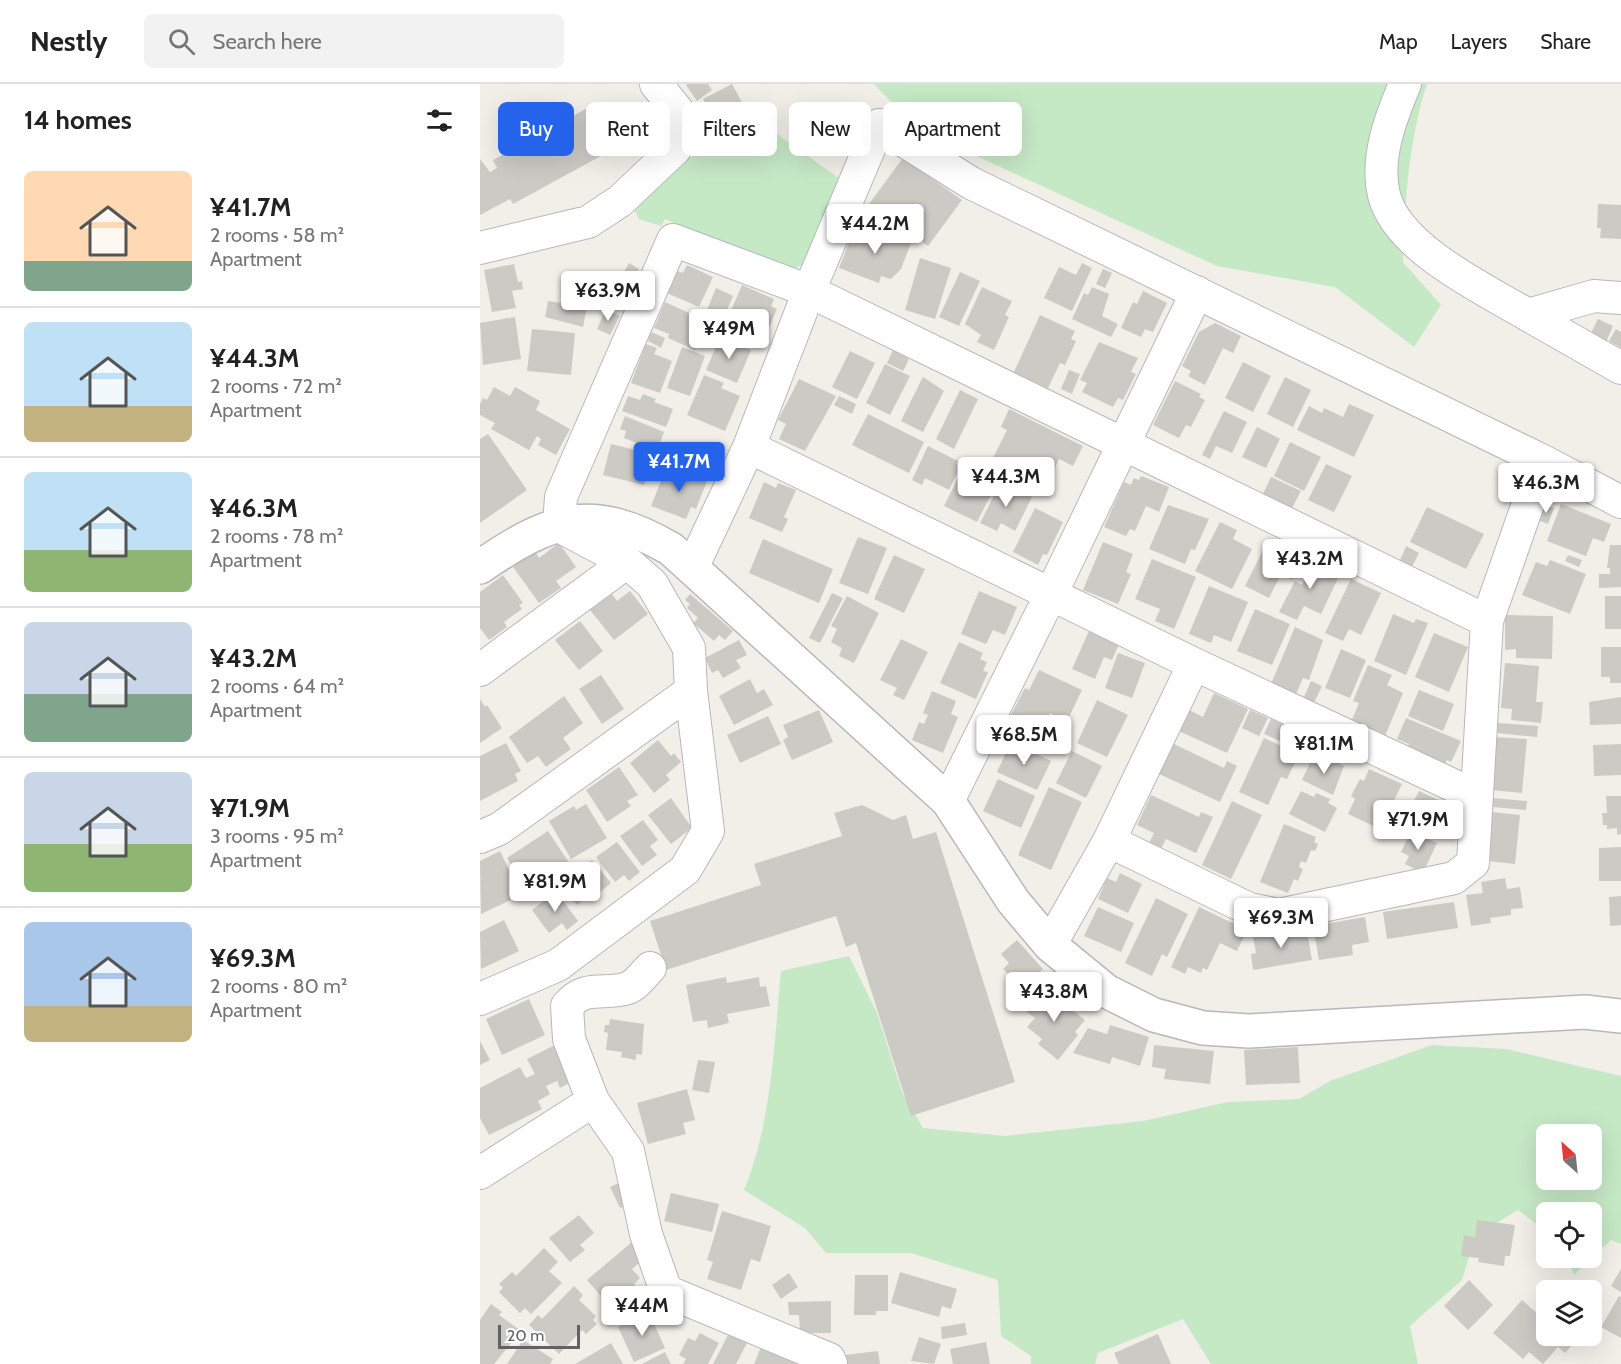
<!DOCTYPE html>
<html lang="en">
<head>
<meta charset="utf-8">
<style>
	:root { --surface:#fff; --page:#f2f2f2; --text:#222; --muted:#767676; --line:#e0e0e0; --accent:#2563eb }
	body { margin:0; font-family:Cabin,sans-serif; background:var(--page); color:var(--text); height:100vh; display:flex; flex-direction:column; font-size:22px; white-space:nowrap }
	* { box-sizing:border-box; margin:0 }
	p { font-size:20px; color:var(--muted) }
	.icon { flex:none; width:33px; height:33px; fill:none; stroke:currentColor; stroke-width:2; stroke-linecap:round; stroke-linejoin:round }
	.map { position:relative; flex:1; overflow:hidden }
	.panel { display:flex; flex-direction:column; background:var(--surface); width:480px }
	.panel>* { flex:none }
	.top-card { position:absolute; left:18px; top:18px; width:570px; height:54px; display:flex; gap:12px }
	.needle { width:39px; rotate:333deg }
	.controls { position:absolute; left:1056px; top:1040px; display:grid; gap:12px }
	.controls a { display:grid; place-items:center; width:66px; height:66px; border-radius:9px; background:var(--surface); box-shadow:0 6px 24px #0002; font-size:30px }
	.scale { position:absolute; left:18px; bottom:15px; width:82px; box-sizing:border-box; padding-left:6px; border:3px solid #5f6368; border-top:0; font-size:16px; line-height:21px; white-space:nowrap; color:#5f6368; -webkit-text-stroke:4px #fff; paint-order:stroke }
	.price { position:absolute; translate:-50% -51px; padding:0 14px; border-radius:6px; background:#fff; color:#222; font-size:20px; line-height:39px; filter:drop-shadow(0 2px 3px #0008) }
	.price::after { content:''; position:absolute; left:50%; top:36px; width:18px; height:14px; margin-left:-9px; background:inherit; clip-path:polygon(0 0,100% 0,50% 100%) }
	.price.active { background:var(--accent); color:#fff }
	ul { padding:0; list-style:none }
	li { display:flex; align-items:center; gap:18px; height:150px; padding:0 24px }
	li+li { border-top:2px solid var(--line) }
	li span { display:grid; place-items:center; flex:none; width:168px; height:120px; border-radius:9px; color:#555 }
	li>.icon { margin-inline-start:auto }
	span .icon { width:72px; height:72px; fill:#fffc; stroke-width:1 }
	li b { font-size:26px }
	h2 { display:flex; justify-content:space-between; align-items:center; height:72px; padding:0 24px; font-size:26px }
	.tag { padding:0 21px; border-radius:9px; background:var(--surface); box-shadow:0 6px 24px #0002; font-size:21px; line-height:54px }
	.tag.active { background:var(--accent); color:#fff }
	header { display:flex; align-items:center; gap:36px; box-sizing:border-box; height:84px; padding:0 30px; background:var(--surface); border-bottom:2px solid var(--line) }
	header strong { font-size:28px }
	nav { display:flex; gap:33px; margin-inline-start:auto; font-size:21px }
	.search { width:420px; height:54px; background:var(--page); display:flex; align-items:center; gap:15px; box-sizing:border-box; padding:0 21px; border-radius:9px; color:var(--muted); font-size:22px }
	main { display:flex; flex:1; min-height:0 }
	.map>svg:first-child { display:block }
	.green { fill:#c5e8c5; fill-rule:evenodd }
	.building { fill:#cccac5 }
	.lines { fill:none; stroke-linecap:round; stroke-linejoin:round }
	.minor-casing { stroke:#b5b8bc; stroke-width:34 }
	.tertiary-casing { stroke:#b5b8bc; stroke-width:36 }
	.minor { stroke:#fff; stroke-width:32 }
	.tertiary { stroke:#fff; stroke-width:33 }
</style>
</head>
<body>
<header>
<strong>Nestly</strong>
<div class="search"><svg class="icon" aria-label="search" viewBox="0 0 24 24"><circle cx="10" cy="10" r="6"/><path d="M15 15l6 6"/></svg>Search here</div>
<nav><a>Map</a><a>Layers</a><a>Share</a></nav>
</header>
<main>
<section class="panel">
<h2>14 homes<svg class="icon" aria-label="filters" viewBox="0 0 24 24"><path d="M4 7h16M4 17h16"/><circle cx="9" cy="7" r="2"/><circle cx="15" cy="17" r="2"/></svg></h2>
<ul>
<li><span style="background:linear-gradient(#ffd9b3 75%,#7fa58c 0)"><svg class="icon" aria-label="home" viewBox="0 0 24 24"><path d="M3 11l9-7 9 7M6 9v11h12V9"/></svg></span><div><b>¥41.7M</b><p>2 rooms · 58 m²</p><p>Apartment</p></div></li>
<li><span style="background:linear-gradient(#bfe0f5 70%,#c2b280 0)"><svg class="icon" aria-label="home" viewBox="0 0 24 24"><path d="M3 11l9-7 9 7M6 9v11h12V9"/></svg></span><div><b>¥44.3M</b><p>2 rooms · 72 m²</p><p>Apartment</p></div></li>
<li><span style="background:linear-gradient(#bfe0f5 65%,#8fb573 0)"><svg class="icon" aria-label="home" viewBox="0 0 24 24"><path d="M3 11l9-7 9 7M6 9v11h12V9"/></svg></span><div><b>¥46.3M</b><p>2 rooms · 78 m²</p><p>Apartment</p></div></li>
<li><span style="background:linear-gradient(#c9d6e8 60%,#7fa58c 0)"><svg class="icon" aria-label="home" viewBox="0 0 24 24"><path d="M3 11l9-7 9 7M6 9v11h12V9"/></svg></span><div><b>¥43.2M</b><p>2 rooms · 64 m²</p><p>Apartment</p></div></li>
<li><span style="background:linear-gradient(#c9d6e8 60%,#8fb573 0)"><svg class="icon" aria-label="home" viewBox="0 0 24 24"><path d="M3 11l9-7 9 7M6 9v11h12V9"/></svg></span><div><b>¥71.9M</b><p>3 rooms · 95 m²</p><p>Apartment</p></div></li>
<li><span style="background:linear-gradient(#a9c7e8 70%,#c2b280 0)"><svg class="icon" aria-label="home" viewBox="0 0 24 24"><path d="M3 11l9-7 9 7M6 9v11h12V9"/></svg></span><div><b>¥69.3M</b><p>2 rooms · 80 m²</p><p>Apartment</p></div></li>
</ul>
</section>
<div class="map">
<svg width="1141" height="1280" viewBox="0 0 1141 1280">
	<rect width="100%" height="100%" fill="#f1efe8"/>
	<!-- green -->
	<path class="green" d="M394 0H947C928 59 925 117 923 178L961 221 934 263 855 203 737 182 437 45Z
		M283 40 360 95 329 178 308 187 185 135 181 142 159 135 152 122 234 53 242 60Z
		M369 872 397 929 422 1008 443 1044 525 1052 663 1037 748 1018 819 1015 850 997 952 961 1026 965 1141 992V1160L1131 1156 1094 1191 1088 1173H1112V1128H1066V1147L1038 1126 996 1151 982 1196 930 1242 938 1280H731L703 1235 618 1269 615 1280H551V1272L521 1252 518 1196 431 1169H346L325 1144 264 1106C292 1038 294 960 301 887ZM1066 1050H1112V1095H1066Z"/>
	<!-- building -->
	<path class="building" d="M208 0H228L232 6 217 17 206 1Z
		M252 0 270 33 241 49 223 15Z
		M111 22 118 36 125 32 141 61 33 120 30 115 0 131V75L10 88 17 84 13 76 57 52 65 65 74 60 67 46Z
		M423 74 482 116 448 162 389 120Z
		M1118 120 1141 121V155L1120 154 1121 144H1117Z
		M384 141 431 159 421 185 411 195 401 192 399 199 359 184 370 156 377 159Z
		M440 174 471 184 455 235 425 226Z
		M149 179 159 185 148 208 137 202Z
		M602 179 612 184 592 227 564 214 579 183 596 191Z
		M34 180 38 198 42 197 43 205 32 207 36 224 12 228 4 186Z
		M207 181 233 193 219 223 187 209 197 187 203 189Z
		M623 185 632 189 625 204 616 200Z
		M480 188 500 197 479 242 459 233Z
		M262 201 294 215 291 222 297 225 284 255 246 238Z
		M85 202 110 207 103 243 65 233 68 217 82 219Z
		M502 203 532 217 525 231 529 233 514 266 497 258 501 251 485 240Z
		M612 203 629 210 622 232 638 240 631 253 592 235 604 209 608 211Z
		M236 204 253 212 242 238 225 231Z
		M663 207 687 219 673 248 665 245 661 253 641 244 653 218 657 220Z
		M185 218 220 234 219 236 226 240 215 266 188 254 189 250 174 244Z
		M126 225 140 232 130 251 117 245Z
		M560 231 595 247 591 255 596 257 585 281 580 279 568 304 534 288Z
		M35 233 41 275 3 281 0 239Z
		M1118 235 1133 242 1126 258 1110 251Z
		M735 239 761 252 753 269 743 264 725 301 708 292 711 287 702 282 719 248Z
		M52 245 95 249 91 291 47 287Z
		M1136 245 1141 248V264L1129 257Z
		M171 248 185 254 181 264 168 257Z
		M240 253 271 266 257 299 226 286Z
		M619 258 658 274 651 288 656 290 643 316 638 314 633 323 602 308 607 299 600 296Z
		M166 260 177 264 174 270 192 277 180 309 151 299Z
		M202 263 225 272 210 312 187 304Z
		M413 266 429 275 423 287 407 279Z
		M370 267 395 279 377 315 352 303Z
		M763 278 791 292 773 328 745 314Z
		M405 280 430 292 410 331 386 319Z
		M589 286 600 290 592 310 581 305Z
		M224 291 244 299 241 304 260 312 245 347 207 331Z
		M443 293 464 307 443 348 421 337Z
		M805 293 831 306 813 343 787 330Z
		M319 295 356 312 325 367 299 355 306 340 298 336Z
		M695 297 721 310 719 313 725 316 711 343 706 341 699 354 673 341Z
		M14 303 30 312 35 303 60 317 56 326 90 345 76 371 58 361 61 355 57 352 49 366 11 345 15 339 0 331V320L3 314 7 316Z
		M480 306 498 315 474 365 456 355Z
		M163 310 176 315 174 318 193 325 186 343 142 327 148 312 160 316Z
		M359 312 376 320 372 330 354 321Z
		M869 320 894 331 874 373 817 346 829 322 842 329 844 324 863 333Z
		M529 325 603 362 593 382 579 375 564 406 510 380 527 346 521 343Z
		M744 327 767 338 752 369 736 362 730 375 722 371Z
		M388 330 444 358 429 389 372 361Z
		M145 332 184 348 177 367 144 354 146 347 140 345Z
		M777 343 800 355 786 384 762 373Z
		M8 350 47 406 0 439V355Z
		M810 358 841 373 824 407 794 392Z
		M131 360 172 370 164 401 123 391Z
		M448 362 482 379 469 406 445 394 442 401 432 396Z
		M846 380 872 392 854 428 828 416Z
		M187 382 227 397 216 425 211 423 206 435 171 422Z
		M484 382 517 399 497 438 464 422Z
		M661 392 689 403 679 428 666 422 655 447 650 445 646 452 624 443 644 398 651 401 654 394 659 396Z
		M791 393 821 407 811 426 782 412Z
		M284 398 296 404 298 399 316 406 304 433 308 435 302 448 269 434Z
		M521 398 552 413 535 447 521 439 517 447 500 439Z
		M1065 420 1074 424 1068 440 1058 436Z
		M1081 420 1131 440 1124 458 1113 454 1106 472 1067 457Z
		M688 421 729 435 715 466 711 465 705 480 669 465Z
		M947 423 1004 450 986 485 930 458Z
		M555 424 583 438 567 471 563 470 558 481 533 468Z
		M740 438 757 446 753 455 772 465 752 505 715 487Z
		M378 453 407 464 388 510 359 499Z
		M789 454 824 471 812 496 801 490 789 514 765 502Z
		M283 455 353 485 339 519 269 489Z
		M623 458 653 470 646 488 651 490 638 520 603 506Z
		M79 459 96 483 76 497 81 504 59 519 33 483 55 467 59 474Z
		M1130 461H1141V503L1119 504V490H1130V484H1127Z
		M926 462 939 469 930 487 918 481Z
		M414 471 445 485 424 529 394 515Z
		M1088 471 1102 476 1099 483 1085 477Z
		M828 474 860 490 841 530 824 522 817 536 799 528 815 497 822 501 825 495 819 492Z
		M672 475 716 493 694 545 675 537 680 525 655 515Z
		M1070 476 1106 490 1090 530 1042 511 1056 478 1067 482Z
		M23 491 43 519 39 521 42 525 24 538 27 543 9 556 0 544V508Z
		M871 495 901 509 881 551 869 545 863 557 845 549Z
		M729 502 768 518 751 558 734 551 731 559 709 550Z
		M150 507 168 530 134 556 110 526 132 510 137 517Z
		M499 507 537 523 525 551 513 546 506 560 481 550Z
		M352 509 363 514 340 559 329 554Z
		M210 510 253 547 245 556 239 551 234 557 213 539 218 534 207 524 210 520 205 516Z
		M367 512 399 529 374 579 359 572 362 564 351 558 357 545 351 542Z
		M1125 512H1141V545H1125Z
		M775 525 810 540 792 581 757 567Z
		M913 530 934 539 936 535 948 539 926 591 894 577Z
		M1025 531 1073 532 1072 575 1036 574V565L1025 566Z
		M100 537 123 567 99 586 75 556Z
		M815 543 843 556 829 596 823 594 816 610 791 600Z
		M609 547 639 560 632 576 624 573 615 595 592 585Z
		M954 549 988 563 969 608 935 593Z
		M421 555 448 568 424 616 413 611 417 604 400 596Z
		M259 556 267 571 256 576 261 584 243 594 238 586 232 589 225 574Z
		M479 558 503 569 500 575 507 578 503 587 508 588 496 615 460 599Z
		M1121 563H1141V599H1130V593H1121Z
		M861 565 886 576 870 614 845 604Z
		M638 569 665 579 652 614 625 604Z
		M1025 579 1059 582 1056 618H1063L1061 639 1031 636 1032 625 1021 624Z
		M888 581 912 591 907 601 923 609 905 652 871 638 879 619 873 617Z
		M559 586 602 606 587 637 570 629 562 646 531 631 545 604 549 606Z
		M121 591 144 625 122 640 99 605Z
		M270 595 277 609 284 605 293 621 254 641 239 612Z
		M831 597 842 602 834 619 823 615Z
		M939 606 974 620 963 647 928 632Z
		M452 607 476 617 471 630 478 633 463 669 432 656 439 638 444 640 448 631 443 629Z
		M734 609 768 625 747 669 699 647 709 626 723 633Z
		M84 612 103 639 83 654 91 665 66 683 58 672 47 679 29 653Z
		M1141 613V640L1110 641 1109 618Z
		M0 615 5 623 7 621 22 644 0 659Z
		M617 616 648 631 627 673 597 659Z
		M339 626 353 658 312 676 303 656 308 653 303 641Z
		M770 626 788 634 779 652 762 644Z
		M288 632 301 660 260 679 247 651Z
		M926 634 981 657 971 678 967 676 964 682 926 666 929 660 917 655Z
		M791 635 807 642 800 657 784 650Z
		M1018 639 1058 642 1057 653 1017 649Z
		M1016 653 1047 655 1042 709 1011 706Z
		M784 654 819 670 807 695 801 693 788 721 759 708Z
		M178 656 191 672 194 669 201 678 186 691 190 696 174 709 150 679Z
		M531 658 571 677 557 706 517 688Z
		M26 659 41 687 35 690 38 697 0 717V672Z
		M694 660 744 684 747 677 757 682 740 718 679 690Z
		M1141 660V691L1114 692 1113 661Z
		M592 667 622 682 606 714 576 699Z
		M842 672 864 682 853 711 822 696 832 675 839 678Z
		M139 683 158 711 147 717 151 722 127 738 106 706Z
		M889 685 922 700 900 745 868 730 875 715 871 712 880 695 884 697Z
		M518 695 555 712 541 744 503 727Z
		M569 703 602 718 571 786 538 771Z
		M821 707 834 713 836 709 850 715 848 719 857 724 845 748 809 730Z
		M939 707 965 719 950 749 924 737Z
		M671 711 719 733 721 728 733 733 716 769 686 755 681 765 669 759 674 749 657 741Z
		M1126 712H1141V750L1137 751V744L1127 745V741H1123L1122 729H1127Z
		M191 714 212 744 191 760 168 731Z
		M1013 714 1047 717 1046 726 1012 723Z
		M752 717 782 731 751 795 722 781Z
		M106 720 127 754 91 775 69 737 94 722 96 726Z
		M382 721 413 736 426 731 433 755 456 748 535 998 431 1032 376 859 366 863 356 832 186 886 170 837 281 801 274 780 362 752 354 729Z
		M1012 728 1040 731 1035 780 1007 777Z
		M163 736 178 756 170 762 177 771 162 782 140 752Z
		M804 740 836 753 834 758 838 760 835 767 831 766 826 779 821 777 819 783 823 785 818 797 814 795 808 809 780 798Z
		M68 747 90 780 49 807 27 774Z
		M931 747 957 759 943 789 925 780 929 772 921 768Z
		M137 758 160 788 149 797 144 791 135 798 116 773Z
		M1141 763V797H1119V764Z
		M20 767 41 811 1 830 0 777Z
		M112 776 131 799 113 814 110 810 97 821 81 802Z
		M640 789 662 800 648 829 618 815 627 794 636 798Z
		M1025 794 1027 805 1040 803 1043 824 1031 825V831L1010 834 1011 839 991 842 986 811 1003 809 1001 798Z
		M76 807 98 837 87 846 82 839 69 849 52 826Z
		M1141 812V841L1130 842 1129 813Z
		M676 814 708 830 687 873 682 870 672 892 645 879Z
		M974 818 978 844 907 855 903 828Z
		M618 823 654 839 641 868 604 852Z
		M719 823 767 846 757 867 740 859 727 886 723 884 721 889 708 883 705 890 691 883Z
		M885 833 889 858 872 861 873 871 839 876 833 842Z
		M24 836 39 867 1 885 0 848Z
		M826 843 832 876 773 886 771 870 776 869 773 852Z
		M537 856 563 885 538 908 528 896 531 893 523 885 529 879 521 870Z
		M246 893 247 899 279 893 280 903 286 902 290 922 247 930 249 939 228 944 227 936 213 938 206 901Z
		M565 904 580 916 584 910 592 916 587 922 605 936 595 948 598 951 578 976 558 960 562 955 547 943 555 934 547 928Z
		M49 915 65 951 22 971 6 935Z
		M130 935 164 940 162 971 156 970V976L141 973 142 968 126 966 128 949 124 948 125 941H129Z
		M630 941 669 953 660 982 632 973 630 980 593 969 608 944 627 950Z
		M0 957 10 976 0 981Z
		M75 961 93 997 80 1004 77 997 66 1002 70 1010 58 1017 62 1025 9 1051 0 1034V1004L40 983 46 994 55 990 47 975Z
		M674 961 734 967 730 1000 684 995 686 985 672 983Z
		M818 963 820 999 766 1001 764 966Z
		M218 976 235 978 229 1009 212 1006Z
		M207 1005 215 1036 203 1039 206 1050 168 1060 157 1019Z
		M139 1099 150 1120 140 1124 130 1103Z
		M191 1109 239 1120 232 1148 184 1137Z
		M242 1127 291 1142 280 1178 271 1175 261 1206 227 1195 233 1178 227 1176Z
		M99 1131 114 1149 100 1161 105 1166 90 1178 69 1154Z
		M997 1136 1035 1141 1030 1172H1025L1024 1182 998 1178 999 1174 981 1172 984 1151 995 1153Z
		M152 1158 165 1174 152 1185 160 1194 154 1200 159 1206 134 1227 107 1196Z
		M64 1164 78 1178 69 1187 82 1199 51 1230 45 1224 40 1229 19 1208 23 1204 19 1200 32 1188 36 1192Z
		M1141 1185V1208L1131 1202Z
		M420 1188 477 1205 471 1225 462 1222 459 1233 411 1219Z
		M309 1189 318 1203 301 1215 292 1201Z
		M375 1191H408V1227H396V1231H374Z
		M989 1196 1013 1221 988 1246 964 1222Z
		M94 1202 103 1211 99 1216 116 1232 113 1236 117 1240 106 1250 102 1246 79 1270 49 1241 58 1231 62 1235Z
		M1139 1212 1141 1213V1254L1121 1243Z
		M1042 1216 1066 1237V1251H1082L1093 1260 1085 1269 1078 1263 1063 1280 1049 1268 1043 1275 1013 1249Z
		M351 1217V1249H320L319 1231H309L308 1218Z
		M11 1220 22 1228 19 1231 41 1247 14 1280H0V1236Z
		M169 1229 185 1264 154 1278 138 1243Z
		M485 1239 487 1251 462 1255 461 1243Z
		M220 1249 239 1259 228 1280H203L206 1275 199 1271 208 1254 215 1257Z
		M249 1249 267 1259 256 1280H233Z
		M678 1250 691 1280H639L634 1269Z
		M439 1253 461 1260 454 1280 431 1277Z
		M43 1256 73 1275 70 1280H27Z
		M283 1258 325 1280H274Z
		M506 1258 510 1280H473L470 1265Z
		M131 1259 143 1280H95Z
		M398 1267 400 1280H366L365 1271Z
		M185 1268 191 1280H162Z"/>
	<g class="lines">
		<!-- minor casing -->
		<g class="minor-casing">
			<path id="minor" d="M925 0C911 33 895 74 904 111 917 164 1004 205 1048 231L1114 212 1141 214
				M0 164 108 138 140 117 195 65 201 31 176 0
				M1048 231 1141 284
				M269 363 714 580 996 712
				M212 484 269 363 329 207 399 41 491 99 1063 377 1141 418
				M0 586 147 478
				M468 717 571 510 717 208
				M0 753 19 745 211 607
				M629 757 769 825 799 831 974 794 993 779 1007 537 1063 377
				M570 861 629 757 714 580
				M0 915 78 881 205 786 228 747 211 607 209 564 172 500 147 478 79 442 81 413 193 156 329 207 1007 537
				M113 1017 148 1067 166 1150 186 1207 349 1275 351 1280
				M0 1089 113 1017 89 955 87 922C106 899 125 912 148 904 156 901 164 890 170 884"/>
		</g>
		<!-- tertiary casing -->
		<g class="tertiary-casing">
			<path id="tertiary" d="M0 483C71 434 112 419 191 465L468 717 533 817 570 861 626 907 674 931 723 944 769 947 1105 928 1141 932"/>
		</g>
		<!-- minor -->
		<use href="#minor" class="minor"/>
		<!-- tertiary -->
		<use href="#tertiary" class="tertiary"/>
	</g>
</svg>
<div class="controls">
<a><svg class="needle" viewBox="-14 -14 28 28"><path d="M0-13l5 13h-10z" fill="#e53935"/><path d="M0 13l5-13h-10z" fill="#767676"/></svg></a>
<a><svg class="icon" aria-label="locate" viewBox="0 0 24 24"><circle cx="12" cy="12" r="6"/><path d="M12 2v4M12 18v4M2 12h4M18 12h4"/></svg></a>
<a><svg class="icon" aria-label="layers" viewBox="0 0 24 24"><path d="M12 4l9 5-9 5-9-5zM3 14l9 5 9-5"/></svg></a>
</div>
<div class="scale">20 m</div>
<b class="price" style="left:395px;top:171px">¥44.2M</b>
<b class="price" style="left:128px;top:238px">¥63.9M</b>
<b class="price" style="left:249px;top:276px">¥49M</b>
<b class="price active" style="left:199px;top:409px">¥41.7M</b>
<b class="price" style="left:526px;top:424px">¥44.3M</b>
<b class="price" style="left:1066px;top:430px">¥46.3M</b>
<b class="price" style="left:830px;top:506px">¥43.2M</b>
<b class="price" style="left:544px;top:682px">¥68.5M</b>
<b class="price" style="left:844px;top:691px">¥81.1M</b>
<b class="price" style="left:938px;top:767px">¥71.9M</b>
<b class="price" style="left:75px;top:829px">¥81.9M</b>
<b class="price" style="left:801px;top:865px">¥69.3M</b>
<b class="price" style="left:574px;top:939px">¥43.8M</b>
<b class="price" style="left:162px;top:1253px">¥44M</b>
<div class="top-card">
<a class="tag active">Buy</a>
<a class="tag">Rent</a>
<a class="tag">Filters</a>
<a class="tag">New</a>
<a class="tag">Apartment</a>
</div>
</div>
</main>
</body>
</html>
